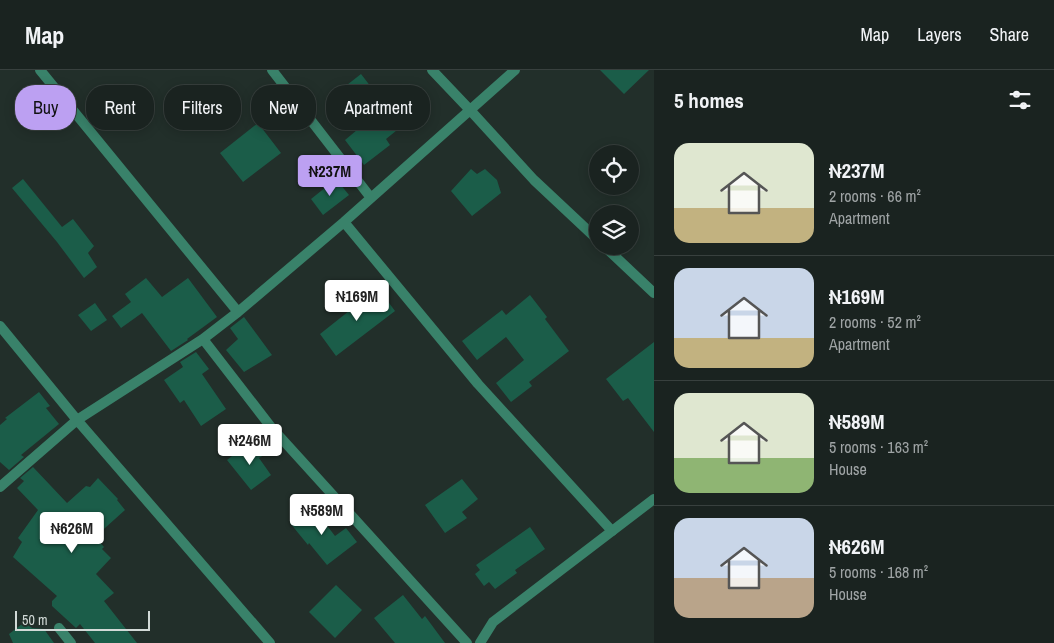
<!DOCTYPE html>
<html lang="en">
<head>
<meta charset="utf-8">
<style>
	:root { --surface:#1a2320; --page:#272f2d; --text:#f1f3f6; --muted:#9fa4a5; --line:#38403e; --accent:#bca0f2 }
	body { margin:0; font-family:"Archivo Narrow",sans-serif; background:var(--page); color:var(--text); height:100vh; display:flex; flex-direction:column; font-size:19px; white-space:nowrap }
	* { box-sizing:border-box; margin:0 }
	p { font-size:16px; color:var(--muted) }
	.icon { flex:none; width:28px; height:28px; fill:none; stroke:currentColor; stroke-width:2; stroke-linecap:round; stroke-linejoin:round }
	.map { position:relative; flex:1; overflow:hidden }
	.drawer { display:flex; flex-direction:column; background:var(--surface); width:400px }
	.drawer>* { flex:none }
	.top-card { position:absolute; left:15px; top:15px; width:475px; height:45px; display:flex; gap:10px }
	.fabs { position:absolute; left:589px; top:75px; display:grid; gap:10px }
	.fabs a { display:grid; place-items:center; width:50px; height:50px; border-radius:50%; background:var(--surface); box-shadow:0 2px 12px #0003,0 0 0 1px var(--line); font-size:25px }
	.scale { position:absolute; left:15px; bottom:12px; width:135px; box-sizing:border-box; padding-left:5px; border:2px solid #d2dad7; border-top:0; font-size:14px; line-height:18px; white-space:nowrap; color:#d2dad7; -webkit-text-stroke:4px #222f2a; paint-order:stroke }
	.price { position:absolute; translate:-50% -42px; padding:0 11px; border-radius:5px; background:#fff; color:#222; font-size:16px; line-height:32px; filter:drop-shadow(0 1px 2px #0008) }
	.price::after { content:''; position:absolute; left:50%; top:30px; width:15px; height:11px; margin-left:-8px; background:inherit; clip-path:polygon(0 0,100% 0,50% 100%) }
	.price.active { background:var(--accent); color:#111 }
	ul { padding:0; list-style:none }
	li { display:flex; align-items:center; gap:15px; height:125px; padding:0 20px }
	li+li { border-top:1px solid var(--line) }
	li span { display:grid; place-items:center; flex:none; width:140px; height:100px; border-radius:15px; color:#555 }
	li>.icon { margin-inline-start:auto }
	span .icon { width:60px; height:60px; fill:#fffc; stroke-width:1 }
	li b { font-size:21px }
	h2 { display:flex; justify-content:space-between; align-items:center; height:60px; padding:0 20px; font-size:21px }
	.pill { padding:0 18px; border-radius:20px; background:var(--surface); box-shadow:0 2px 12px #0003,0 0 0 1px var(--line); font-size:18px; line-height:45px }
	.pill.active { background:var(--accent); color:#111 }
	header { display:flex; align-items:center; gap:30px; box-sizing:border-box; height:70px; padding:0 25px; background:var(--surface); border-bottom:1px solid var(--line) }
	header strong { font-size:24px }
	nav { display:flex; gap:28px; margin-inline-start:auto; font-size:18px }
	main { display:flex; flex:1; min-height:0 }
	.map>svg:first-child { display:block }
	.building { fill:#1b5d49 }
	.lines { fill:none; stroke-linecap:round; stroke-linejoin:round }
	.minor { stroke:#39826a; stroke-width:10 }
	.tertiary { stroke:#39826a; stroke-width:10 }
</style>
</head>
<body>
<header>
<strong>Map</strong>
<nav><a>Map</a><a>Layers</a><a>Share</a></nav>
</header>
<main>
<div class="map">
<svg width="654" height="573" viewBox="0 0 654 573">
	<rect width="100%" height="100%" fill="#222f2a"/>
	<!-- building -->
	<path class="building" d="M600 0H649L624 24Z
		M361 4 385 35 395 27 412 48 386 69 390 75 364 95 345 70 363 55 338 22Z
		M258 53 281 83 243 112 220 83Z
		M471 99 477 104 485 99 497 110 501 123 472 146 451 121Z
		M23 109 62 157 73 149 94 176 88 183 97 197 84 208 57 172 12 118Z
		M336 109 349 125 323 145 311 129Z
		M146 208 162 227 188 208 217 247 187 269 188 270 171 281 142 243 121 258 112 246 131 232 125 224Z
		M378 218 395 241 336 286 320 264Z
		M530 225 547 247 545 249 569 281 529 312 532 316 511 332 496 313 524 290 506 267 477 290 462 271 502 240 506 245Z
		M95 233 107 250 91 261 78 245Z
		M244 247 272 285 244 302 226 280 238 269 230 258Z
		M654 272V362L628 328 623 331 606 309Z
		M196 282 209 299 202 304 226 339 201 356 184 330 180 333 164 310 183 297 180 292Z
		M39 322 50 336 46 338 59 354 21 385 24 387 9 400 0 392V355L7 349 5 348Z
		M247 374 264 385 259 388 271 405 251 420 227 390Z
		M33 397 67 433 86 416 90 417 98 408 118 429 117 430 125 440 95 467 104 477 102 479 111 488 96 504 114 523 104 531 137 573H95L80 554 76 558 52 536V531L57 526 13 487 22 472 18 468 38 440 17 418 24 411 20 408Z
		M462 409 478 429 462 442 467 448 445 463 425 435Z
		M312 436 335 466 346 458 357 472 327 495 309 473 308 475 290 453Z
		M530 457 545 479 515 500 517 503 495 519 489 512 484 516 475 504 480 500 476 495Z
		M336 515 362 540 335 568 309 542Z
		M403 525 422 549 425 546 445 573H395L374 548Z
		M26 551 32 558 44 559 54 573H13L9 564Z"/>
	<g class="lines">
		<!-- minor -->
		<path class="minor" d="M40 0 238 242
			M272 0 371 128
			M432 0 470 40 534 110 598 170
			M344 152 478 314 612 461
			M604 176 654 223
			M0 256 77 350 270 573
			M203 269 271 357 467 573
			M0 417 77 350 203 269 238 242 344 152 515 0
			M59 558 71 573"/>
		<!-- tertiary -->
		<path class="tertiary" d="M480 573 493 552 654 429"/>
	</g>
</svg>
<div class="fabs">
<a><svg class="icon" aria-label="locate" viewBox="0 0 24 24"><circle cx="12" cy="12" r="6"/><path d="M12 2v4M12 18v4M2 12h4M18 12h4"/></svg></a>
<a><svg class="icon" aria-label="layers" viewBox="0 0 24 24"><path d="M12 4l9 5-9 5-9-5zM3 14l9 5 9-5"/></svg></a>
</div>
<div class="scale">50 m</div>
<b class="price active" style="left:330px;top:127px">₦237M</b>
<b class="price" style="left:357px;top:252px">₦169M</b>
<b class="price" style="left:250px;top:396px">₦246M</b>
<b class="price" style="left:322px;top:466px">₦589M</b>
<b class="price" style="left:72px;top:484px">₦626M</b>
<div class="top-card">
<a class="pill active">Buy</a>
<a class="pill">Rent</a>
<a class="pill">Filters</a>
<a class="pill">New</a>
<a class="pill">Apartment</a>
</div>
</div>
<section class="drawer">
<h2>5 homes<svg class="icon" aria-label="filters" viewBox="0 0 24 24"><path d="M4 7h16M4 17h16"/><circle cx="9" cy="7" r="2"/><circle cx="15" cy="17" r="2"/></svg></h2>
<ul>
<li><span style="background:linear-gradient(#dfe7d0 65%,#c2b280 0)"><svg class="icon" aria-label="home" viewBox="0 0 24 24"><path d="M3 11l9-7 9 7M6 9v11h12V9"/></svg></span><div><b>₦237M</b><p>2 rooms · 66 m²</p><p>Apartment</p></div></li>
<li><span style="background:linear-gradient(#c9d6e8 70%,#c2b280 0)"><svg class="icon" aria-label="home" viewBox="0 0 24 24"><path d="M3 11l9-7 9 7M6 9v11h12V9"/></svg></span><div><b>₦169M</b><p>2 rooms · 52 m²</p><p>Apartment</p></div></li>
<li><span style="background:linear-gradient(#dfe7d0 65%,#8fb573 0)"><svg class="icon" aria-label="home" viewBox="0 0 24 24"><path d="M3 11l9-7 9 7M6 9v11h12V9"/></svg></span><div><b>₦589M</b><p>5 rooms · 163 m²</p><p>House</p></div></li>
<li><span style="background:linear-gradient(#c9d6e8 60%,#b9a48a 0)"><svg class="icon" aria-label="home" viewBox="0 0 24 24"><path d="M3 11l9-7 9 7M6 9v11h12V9"/></svg></span><div><b>₦626M</b><p>5 rooms · 168 m²</p><p>House</p></div></li>
</ul>
</section>
</main>
</body>
</html>
